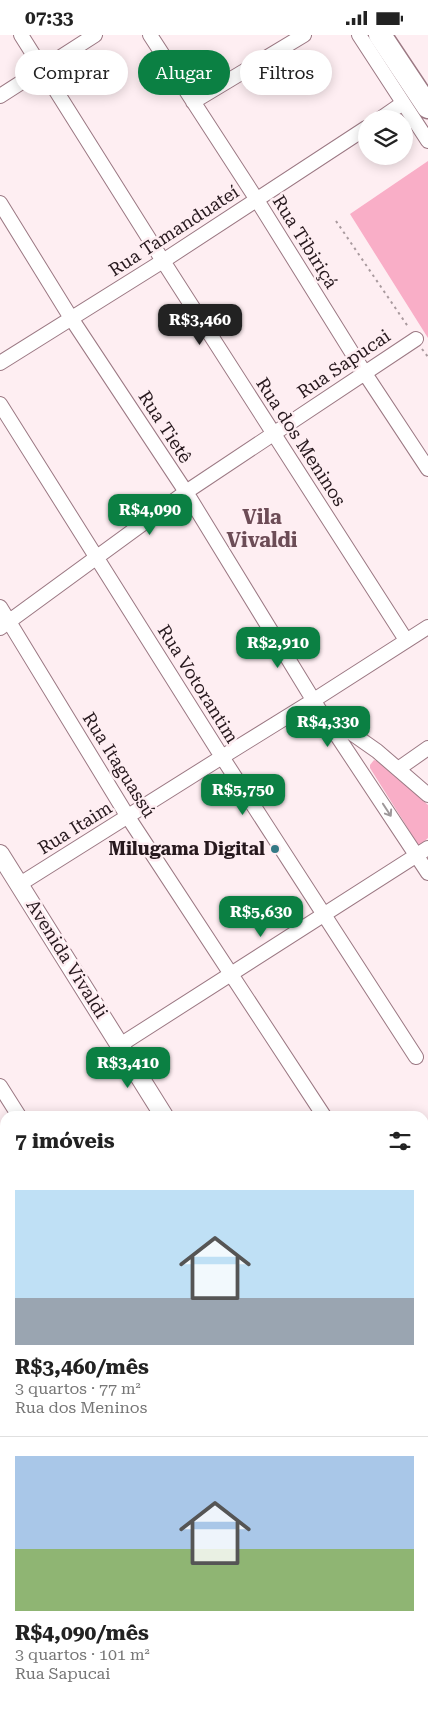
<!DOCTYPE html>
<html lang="pt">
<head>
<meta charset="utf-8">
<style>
	:root { --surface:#fff; --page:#f2f2f2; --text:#222; --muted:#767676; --line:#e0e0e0; --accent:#0b8043 }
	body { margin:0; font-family:"Roboto Serif",serif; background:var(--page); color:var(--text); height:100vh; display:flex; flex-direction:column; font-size:19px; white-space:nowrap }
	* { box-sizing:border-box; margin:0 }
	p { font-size:16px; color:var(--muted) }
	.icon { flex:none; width:28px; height:28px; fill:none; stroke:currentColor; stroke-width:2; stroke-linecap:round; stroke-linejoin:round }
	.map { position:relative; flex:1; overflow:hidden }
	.drawer { position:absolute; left:0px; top:1076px; width:429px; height:601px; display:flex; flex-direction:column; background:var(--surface); border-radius:15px 15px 0 0; box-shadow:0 2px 12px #0003 }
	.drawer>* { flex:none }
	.banner { position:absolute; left:15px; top:15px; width:399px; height:45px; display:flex; gap:10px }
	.controls { position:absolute; left:358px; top:75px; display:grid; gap:10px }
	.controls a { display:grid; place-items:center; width:55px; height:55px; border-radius:50%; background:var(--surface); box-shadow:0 2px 12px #0003; font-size:25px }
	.price { position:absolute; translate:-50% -42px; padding:0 11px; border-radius:10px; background:var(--accent); color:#fff; font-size:16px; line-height:32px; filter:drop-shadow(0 1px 2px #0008) }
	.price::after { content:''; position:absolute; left:50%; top:30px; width:15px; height:11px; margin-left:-8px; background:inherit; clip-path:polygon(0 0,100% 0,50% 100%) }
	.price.selected { background:#222; color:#fff }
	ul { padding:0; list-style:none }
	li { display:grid; align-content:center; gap:10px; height:265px; padding:0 15px }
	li+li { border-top:1px solid var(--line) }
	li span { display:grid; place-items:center; height:155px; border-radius:0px; color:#555 }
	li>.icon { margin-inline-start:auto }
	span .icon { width:90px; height:90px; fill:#fffc; stroke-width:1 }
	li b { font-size:21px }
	h2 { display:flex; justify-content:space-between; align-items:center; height:60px; padding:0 15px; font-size:21px }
	.tag { padding:0 18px; border-radius:22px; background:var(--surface); box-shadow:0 2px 12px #0003; font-size:18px; line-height:45px }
	.tag.selected { background:var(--accent); color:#fff }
	.status { display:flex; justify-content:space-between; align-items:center; height:35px; padding:0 25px; background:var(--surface); direction:ltr }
	.status svg { height:14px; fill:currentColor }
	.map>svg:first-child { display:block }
	.green { fill:#f9aec7 }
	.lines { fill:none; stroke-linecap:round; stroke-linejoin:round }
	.minor-casing { stroke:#9b7883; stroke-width:16 }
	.tertiary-casing { stroke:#9b7883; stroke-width:20 }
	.secondary-casing { stroke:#9b7883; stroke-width:22 }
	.primary-casing { stroke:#9b7883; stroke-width:25 }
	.path { stroke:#a99a9e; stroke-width:2; stroke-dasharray:2.5 4; stroke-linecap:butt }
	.minor { stroke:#fff; stroke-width:14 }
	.tertiary { stroke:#fff; stroke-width:18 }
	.secondary { stroke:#fff; stroke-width:20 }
	.primary { stroke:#fff; stroke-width:22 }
	.oneway { stroke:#9e989a }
	.poi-dot { fill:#337985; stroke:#feeef2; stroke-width:2 }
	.labels { text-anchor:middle; stroke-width:5; stroke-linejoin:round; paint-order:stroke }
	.street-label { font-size:18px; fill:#27191e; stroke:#feeef2 }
	.poi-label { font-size:18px; font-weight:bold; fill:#27191e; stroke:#feeef2; text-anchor:end }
	.quarter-label { font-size:20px; font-weight:bold; fill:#6c4c56; stroke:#feeef2 }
</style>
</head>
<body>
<div class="status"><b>07:33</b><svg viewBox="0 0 49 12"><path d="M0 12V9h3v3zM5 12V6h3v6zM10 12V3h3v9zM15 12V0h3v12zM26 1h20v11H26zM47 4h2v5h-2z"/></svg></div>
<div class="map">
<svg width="428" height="1677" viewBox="0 0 428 1677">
	<rect width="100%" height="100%" fill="#feeef2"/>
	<!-- green -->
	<path class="green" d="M428 126V303L350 179Z
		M374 725 377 726 428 770V803L419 811 370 733V730Z"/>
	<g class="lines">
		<!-- minor casing -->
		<g class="minor-casing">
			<path id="minor" d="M21 0 163 226 406 605
				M150 0 257 165 364 337 428 434
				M359 0 428 106
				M0 61 95 0
				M193 67 304 0
				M380 84 403 68
				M0 168 71 283 186 457 320 676 377 716 428 760
				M0 328 163 226 366 93
				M0 369 222 722 416 1022
				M0 572 128 782 324 1081
				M0 593 186 457 416 304
				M326 684 428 838
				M398 734 428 713
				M20 849 222 722 314 665 428 592
				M120 1010 428 813
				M0 1051 19 1081
				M0 1185 5 1183
				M424 1284 428 1292
				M0 1427 5 1423
				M0 1508 5 1525"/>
		</g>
		<!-- tertiary casing -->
		<g class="tertiary-casing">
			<path id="tertiary" d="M0 819 164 1081
				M424 1486 428 1491"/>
		</g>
		<!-- secondary casing -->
		<g class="secondary-casing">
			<path id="secondary" d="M424 1562 428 1561
				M0 1631 5 1630"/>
		</g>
		<!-- primary casing -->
		<g class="primary-casing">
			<path id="primary" d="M380 0 428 72"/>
		</g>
		<!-- path -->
		<path class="path" d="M336 186 409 293
			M422 314 428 322"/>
		<!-- minor -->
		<use href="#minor" class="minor"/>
		<!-- tertiary -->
		<use href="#tertiary" class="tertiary"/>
		<!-- secondary -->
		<use href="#secondary" class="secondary"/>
		<!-- primary -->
		<use href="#primary" class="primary"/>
	</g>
	<!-- one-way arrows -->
	<defs><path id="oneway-shaft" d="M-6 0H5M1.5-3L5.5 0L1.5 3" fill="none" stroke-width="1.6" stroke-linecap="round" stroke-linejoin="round" transform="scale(1.25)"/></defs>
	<use class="oneway" href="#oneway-shaft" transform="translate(387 775) rotate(57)"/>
	<!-- markers -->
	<circle class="poi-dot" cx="275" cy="814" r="5"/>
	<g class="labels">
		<!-- street labels -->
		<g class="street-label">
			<text transform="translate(174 196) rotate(-33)" y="6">Rua Tamanduateí</text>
			<text transform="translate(305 207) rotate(58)" y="6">Rua Tibiriçá</text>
			<text transform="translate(344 329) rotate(-34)" y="6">Rua Sapucai</text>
			<text transform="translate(165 392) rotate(57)" y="6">Rua Tietê</text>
			<text transform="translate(301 407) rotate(57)" y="6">Rua dos Meninos</text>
			<text transform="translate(198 649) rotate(58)" y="6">Rua Votorantim</text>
			<text transform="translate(119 730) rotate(58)" y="6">Rua Itaguassú</text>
			<text transform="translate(75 793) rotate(-32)" y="6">Rua Itaim</text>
			<text transform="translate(67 924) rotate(58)" y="6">Avenida Vivaldi</text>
		</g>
		<!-- poi labels -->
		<g class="poi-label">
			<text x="265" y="820">Milugama Digital</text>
		</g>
		<!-- quarter labels -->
		<g class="quarter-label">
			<text x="262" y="489">Vila<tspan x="262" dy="23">Vivaldi</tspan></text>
		</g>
	</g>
</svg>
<div class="controls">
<a><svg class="icon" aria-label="layers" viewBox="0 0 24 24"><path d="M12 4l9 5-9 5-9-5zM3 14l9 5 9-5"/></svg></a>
</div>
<b class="price selected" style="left:200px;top:311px">R$3,460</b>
<b class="price" style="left:150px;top:501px">R$4,090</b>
<b class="price" style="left:278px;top:634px">R$2,910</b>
<b class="price" style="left:328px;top:713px">R$4,330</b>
<b class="price" style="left:243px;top:781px">R$5,750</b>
<b class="price" style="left:261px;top:903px">R$5,630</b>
<b class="price" style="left:128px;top:1054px">R$3,410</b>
<div class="banner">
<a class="tag">Comprar</a>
<a class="tag selected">Alugar</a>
<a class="tag">Filtros</a>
</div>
<section class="drawer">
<h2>7 imóveis<svg class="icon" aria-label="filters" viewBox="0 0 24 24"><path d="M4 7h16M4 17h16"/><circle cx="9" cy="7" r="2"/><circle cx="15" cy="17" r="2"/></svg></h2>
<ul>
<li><span style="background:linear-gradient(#bfe0f5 70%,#9aa5b1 0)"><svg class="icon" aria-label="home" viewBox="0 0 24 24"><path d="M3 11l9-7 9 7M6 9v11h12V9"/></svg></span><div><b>R$3,460/mês</b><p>3 quartos · 77 m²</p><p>Rua dos Meninos</p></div></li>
<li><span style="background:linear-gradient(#a9c7e8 60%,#8fb573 0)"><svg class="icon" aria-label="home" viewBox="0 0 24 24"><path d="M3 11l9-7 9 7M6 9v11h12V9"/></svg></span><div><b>R$4,090/mês</b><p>3 quartos · 101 m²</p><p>Rua Sapucai</p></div></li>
</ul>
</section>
</div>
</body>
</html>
